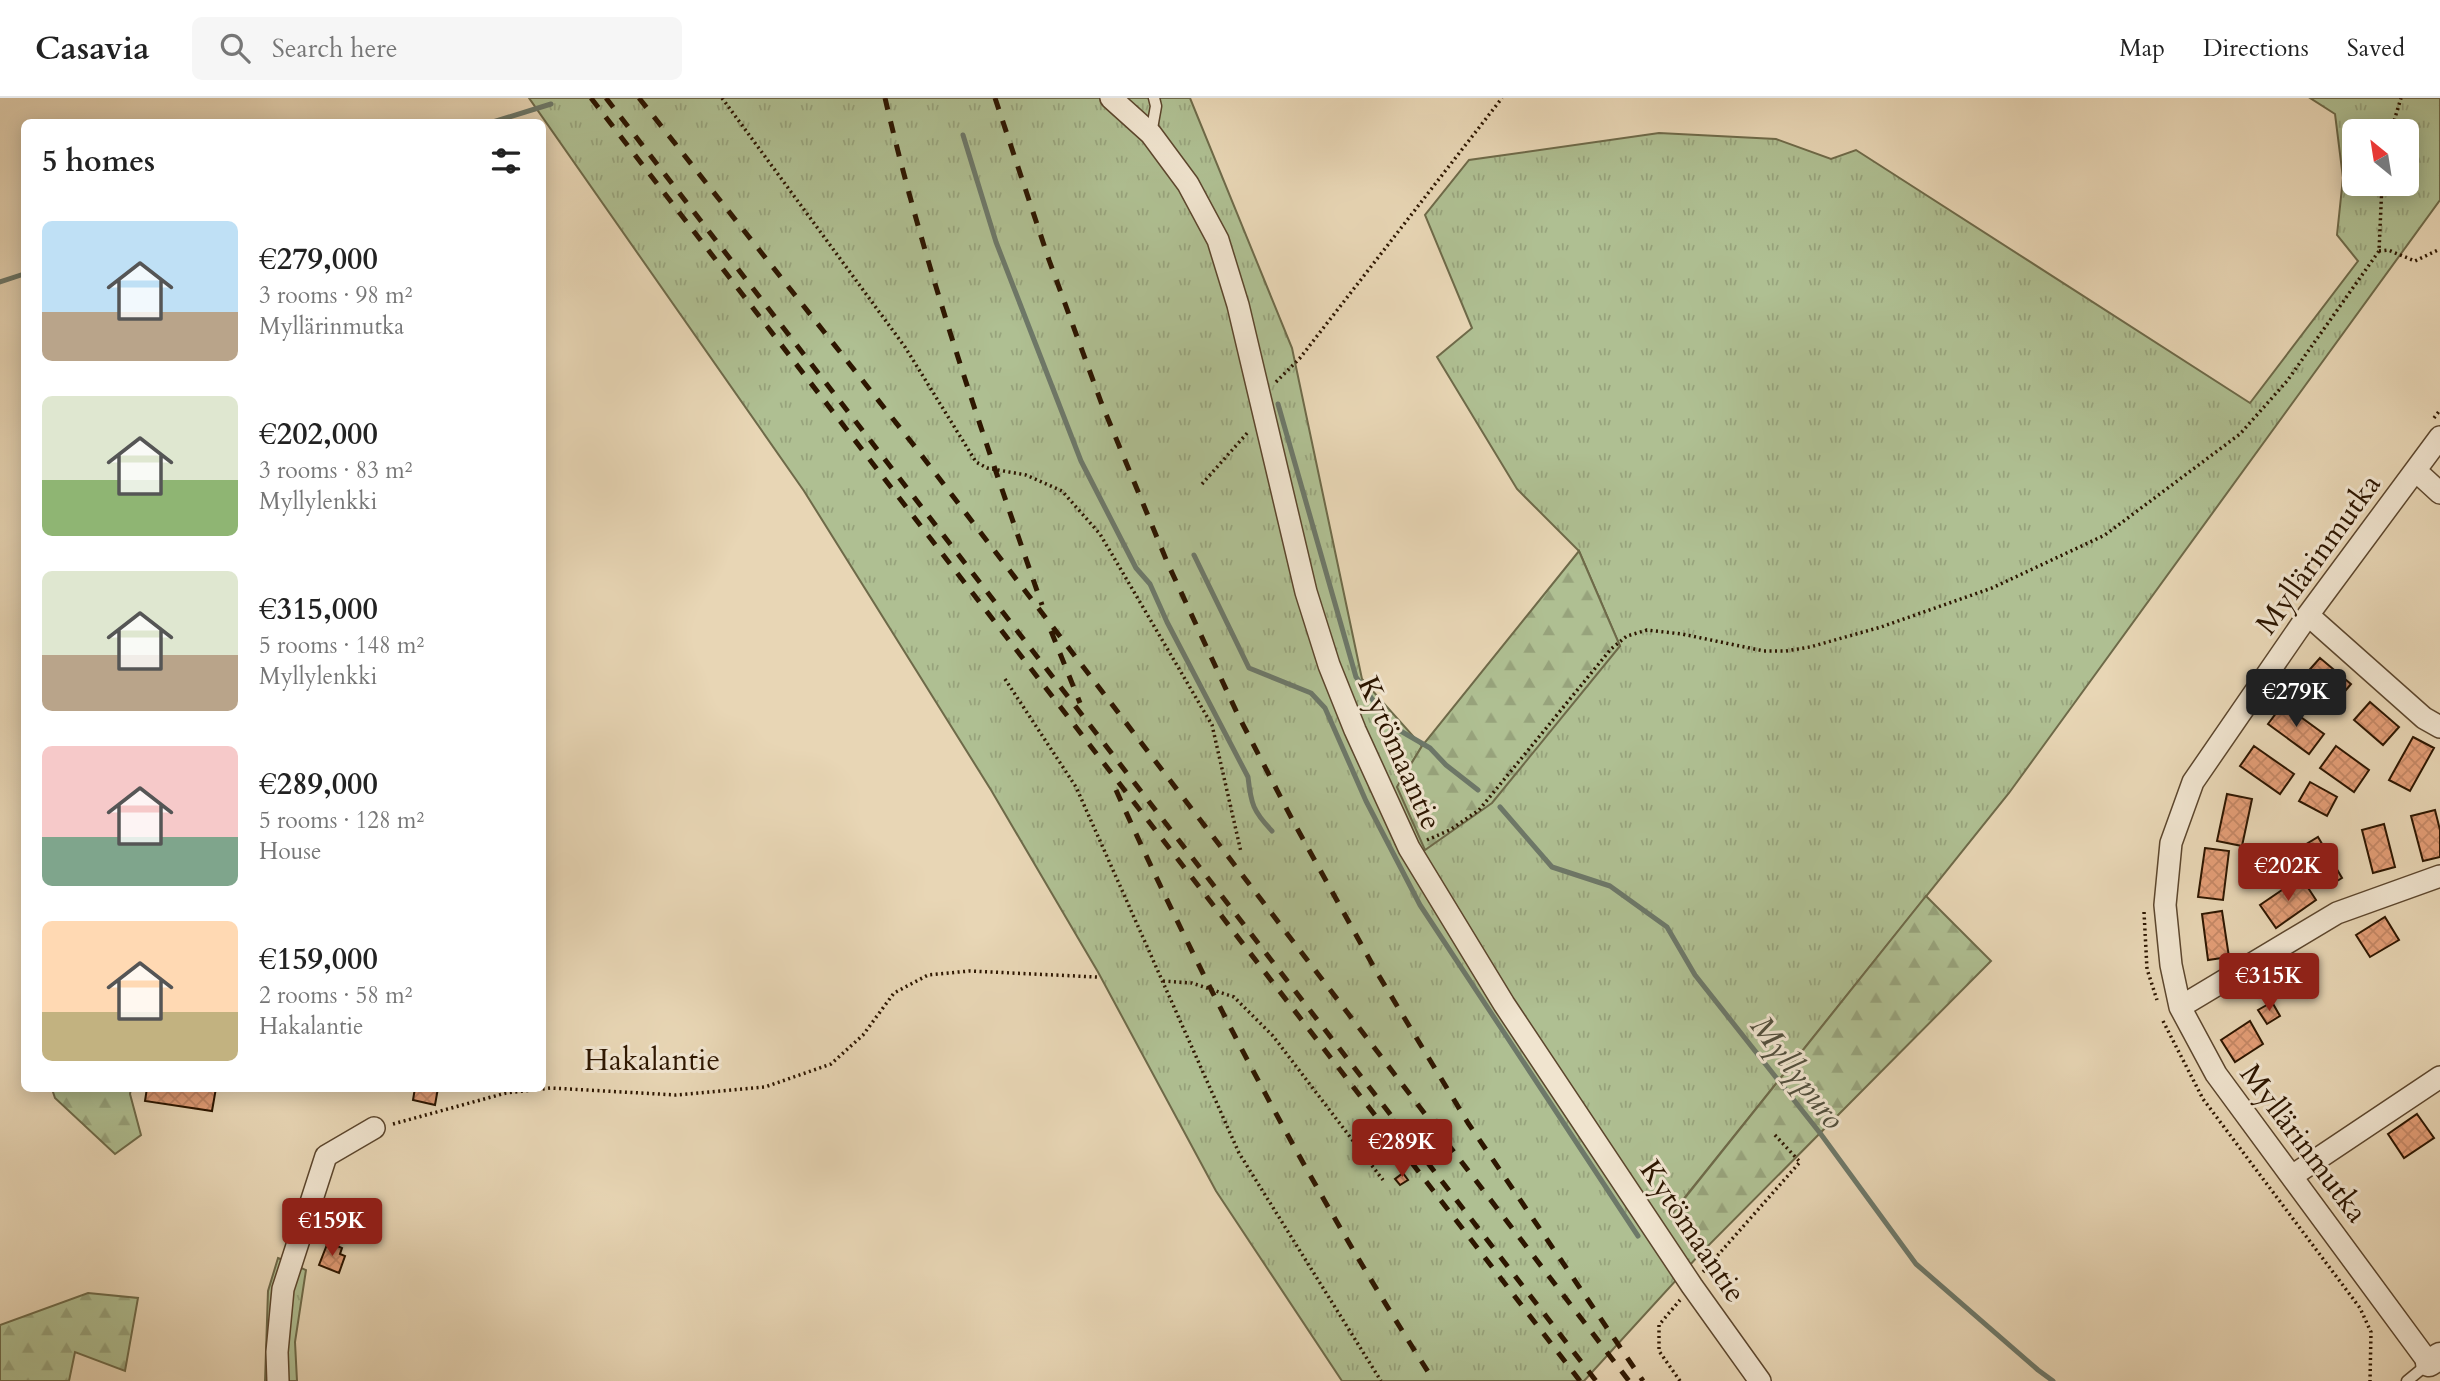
<!DOCTYPE html>
<html lang="en">
<head>
<meta charset="utf-8">
<style>
	:root { --surface:#fff; --page:#f6f6f6; --text:#222; --muted:#767676; --line:#e0e0e0; --accent:#8f2418 }
	body { margin:0; font-family:Cardo,serif; background:var(--page); color:var(--text); height:100vh; display:flex; flex-direction:column; font-size:26px; white-space:nowrap }
	* { box-sizing:border-box; margin:0 }
	p { font-size:23px; color:var(--muted) }
	.icon { flex:none; width:38px; height:38px; fill:none; stroke:currentColor; stroke-width:2; stroke-linecap:round; stroke-linejoin:round }
	.map { position:relative; flex:1; overflow:hidden }
	.side { position:absolute; left:21px; top:21px; width:525px; height:973px; display:flex; flex-direction:column; background:var(--surface); border-radius:10px; box-shadow:0 4px 18px #0003 }
	.side>* { flex:none }
	.needle { width:46px; rotate:330deg }
	.tools { position:absolute; left:2342px; top:21px; display:grid; gap:14px }
	.tools a { display:grid; place-items:center; width:77px; height:77px; border-radius:10px; background:var(--surface); box-shadow:0 4px 18px #0003; font-size:35px }
	.price { position:absolute; translate:-50% -60px; padding:0 16px; border-radius:7px; background:var(--accent); color:#fff; font-size:23px; line-height:46px; filter:drop-shadow(0 2px 4px #0008) }
	.price::after { content:''; position:absolute; left:50%; top:42px; width:21px; height:16px; margin-left:-10px; background:inherit; clip-path:polygon(0 0,100% 0,50% 100%) }
	.price.current { background:#222; color:#fff }
	ul { padding:0; list-style:none }
	li { display:flex; align-items:center; gap:21px; height:175px; padding:0 21px }
	li span { display:grid; place-items:center; flex:none; width:196px; height:140px; border-radius:10px; color:#555 }
	li>.icon { margin-inline-start:auto }
	span .icon { width:84px; height:84px; fill:#fffc; stroke-width:1 }
	li b { font-size:30px }
	h2 { display:flex; justify-content:space-between; align-items:center; height:84px; padding:0 21px; font-size:30px }
	header { display:flex; align-items:center; gap:42px; box-sizing:border-box; height:98px; padding:0 35px; background:var(--surface); border-bottom:2px solid var(--line) }
	header strong { font-size:33px }
	nav { display:flex; gap:38px; margin-inline-start:auto; font-size:24px }
	.search { width:490px; height:63px; background:var(--page); display:flex; align-items:center; gap:18px; box-sizing:border-box; padding:0 24px; border-radius:10px; color:var(--muted); font-size:26px }
	.map>svg:first-child { display:block }
	.grass { fill:url(#grass-tufts); stroke:#6e6a49; stroke-width:2; fill-rule:evenodd }
	.forest { fill:url(#forest-firs); stroke:#6e6a49; stroke-width:2 }
	.lines { fill:none; stroke-linecap:round; stroke-linejoin:round }
	.stream { stroke:#6d7869; stroke-width:5 }
	.building { fill:url(#building-cross-hatch); stroke:#2d1600; stroke-width:2 }
	.service-casing { stroke:#5c462d; stroke-width:13 }
	.minor-casing { stroke:#5c462d; stroke-width:24 }
	.tertiary-casing { stroke:#5c462d; stroke-width:29 }
	.path { stroke:#2d1600; stroke-width:3.5; stroke-dasharray:2 3.5; stroke-linecap:butt }
	.service { stroke:#f0e4cf; stroke-width:10 }
	.minor { stroke:#f0e4cf; stroke-width:21 }
	.tertiary { stroke:#f0e4cf; stroke-width:26 }
	.rail { stroke:#2d1600; stroke-width:5; stroke-dasharray:12 12; stroke-linecap:butt }
	.labels { text-anchor:middle; stroke-width:6; stroke-linejoin:round; paint-order:stroke }
	.street-label { font-size:30px; fill:#2d1600; stroke:#f0e4cf }
	.water-label { font-size:32px; font-style:italic; fill:#524f3d; stroke:#f0e4cf }
</style>
</head>
<body>
<header>
<strong>Casavia</strong>
<div class="search"><svg class="icon" aria-label="search" viewBox="0 0 24 24"><circle cx="10" cy="10" r="6"/><path d="M15 15l6 6"/></svg>Search here</div>
<nav><a>Map</a><a>Directions</a><a>Saved</a></nav>
</header>
<div class="map">
<svg width="2440" height="1283" viewBox="0 0 2440 1283">
	<defs>
		<pattern id="grass-tufts" width="24" height="20" patternUnits="userSpaceOnUse" patternTransform="scale(1.75)"><rect width="24" height="20" fill="#afbf92"/><path d="M3 7l-1-3M5 7V3M7 7l1-3M15 17l-1-3M17 17v-4M19 17l1-3" fill="none" stroke="#97a37c"/></pattern>
		<pattern id="forest-firs" width="22" height="20" patternUnits="userSpaceOnUse" patternTransform="scale(1.75)"><rect width="22" height="20" fill="#afbf92"/><path d="M5 1l3.5 6h-7zM16 11l3.5 6h-7z" fill="#97a37c"/></pattern>
		<pattern id="building-cross-hatch" width="8" height="8" patternUnits="userSpaceOnUse" patternTransform="scale(1.75)"><rect width="8" height="8" fill="#e49e77"/><path d="M0 0l8 8M0 8l8-8" fill="none" stroke="#c48765"/></pattern>
	</defs>
	<rect width="100%" height="100%" fill="#e8d6b5"/>
	<filter id="stains"><feTurbulence type="fractalNoise" baseFrequency=".00286" numOctaves="4"/><feColorMatrix values="0 0 0 0 .2 0 0 0 0 .09 0 0 0 0 .02 0 0 0 .5 -.17"/></filter>
	<radialGradient id="worn" r=".72"><stop offset=".6" stop-color="#630" stop-opacity="0"/><stop offset="1" stop-color="#630" stop-opacity=".3"/></radialGradient>
	<!-- grass -->
	<path class="grass" d="M529 0H1190L1292 250 1362 581 1422 648 1397 689 1620 548 1579 453 1517 391 1437 259 1472 230 1425 117 1469 62 1659 35 1776 41 1831 61 1856 52 2250 305 2358 163 2337 137 2343 80 2335 16 2310 0H2440V102L2009 695 1673 1114 1700 1156 1584 1283H1342L1216 1093 1098 874 991 692 804 393ZM2354 33H2406V86H2354Z
		M278 1160 306 1172 295 1244 297 1283H265L268 1193Z"/>
	<!-- forest -->
	<path class="forest" d="M1579 453 1620 548 1492 705 1425 752 1397 689 1422 648Z
		M1926 798 1991 863 1700 1156 1673 1115Z
		M52 991H131L130 996 141 1037 115 1056 55 1000Z
		M88 1195 138 1200 125 1273 75 1254 69 1283H0V1227Z"/>
	<g class="lines">
		<!-- stream -->
		<path class="stream" d="M493 24 551 6
			M963 37 996 144 1081 363 1136 470 1150 486 1167 524 1248 679C1251 706 1253 713 1272 733
			M0 184 24 176
			M1278 306 1356 579 1392 628 1430 650 1446 667 1478 692
			M1194 457 1249 570 1311 595 1325 610 1366 703 1420 807 1638 1138
			M1500 709 1552 769 1610 788 1667 829 1695 877 1820 1035 1916 1166 2038 1272 2053 1283"/>
	</g>
	<!-- building -->
	<path class="building" d="M2320 560 2351 586 2335 605 2304 578Z
		M2370 604 2399 629 2383 647 2354 622Z
		M2283 606 2324 636 2309 656 2268 626Z
		M2413 639 2434 650 2410 693 2389 682Z
		M2254 648 2294 676 2280 696 2240 668Z
		M2336 648 2369 672 2354 694 2320 670Z
		M2310 684 2337 699 2327 718 2299 703Z
		M2227 696 2252 701 2242 748 2217 743Z
		M2435 712 2440 732V759L2423 763 2411 718Z
		M2384 726 2395 769 2373 775 2362 732Z
		M2318 739 2342 780 2327 789 2303 748Z
		M2205 750 2229 753 2223 802 2198 799Z
		M2301 779 2316 802 2276 830 2260 807Z
		M2222 813 2229 859 2208 862 2202 816Z
		M2385 819 2399 842 2370 859 2356 837Z
		M2272 904 2280 918 2267 926 2258 912Z
		M2250 923 2263 946 2235 964 2221 942Z
		M147 990H216L212 1013 145 1003Z
		M415 990H438L435 1007 413 1002Z
		M2417 1016 2434 1040 2404 1060 2388 1036Z
		M1403 1075 1408 1082 1400 1087 1395 1081Z
		M328 1144 342 1150 340 1156 345 1158 339 1175 319 1167Z"/>
	<g class="lines">
		<!-- service casing -->
		<g class="service-casing">
			<path id="service" d="M1151 36 1156 8 1154 0
				M2407 1283 2429 1265"/>
		</g>
		<!-- minor casing -->
		<g class="minor-casing">
			<path id="minor" d="M1111 0 1151 36 1188 86 1218 142 1238 207 1306 494 1329 567 1355 632 1409 750 1504 906 1692 1188 1760 1283
				M2416 373 2440 395
				M2308 517 2424 620 2440 629
				M2180 909 2337 815 2440 778
				M2292 1078 2440 979
				M2429 1265 2216 976 2180 909 2171 867 2165 807 2171 745 2193 684 2308 517 2440 339
				M278 1283 277 1254 283 1191 326 1058 374 1030"/>
		</g>
		<!-- tertiary casing -->
		<g class="tertiary-casing">
			<path id="tertiary" d="M2429 1265 2440 1258"/>
		</g>
		<!-- path -->
		<path class="path" d="M722 0 905 249 976 364 987 370 1026 377 1062 393 1100 436 1212 627 1241 754
			M2391 33 2401 0
			M2379 153 2388 152 2415 163 2440 151
			M1276 284 1300 260 1502 0
			M2434 320 2440 312
			M1202 386 1249 333
			M1005 581 1076 689 1239 1055 1381 1283
			M1427 742 1450 732 1479 712 1611 551 1627 538 1647 532 1682 536 1764 553H1786L1810 549 1881 529 1992 490 2105 437 2240 336 2287 283 2379 153 2382 86
			M2144 814 2147 871 2157 902
			M1163 883 1192 885 1234 899 1273 938 1383 1082
			M2163 923 2203 1001 2360 1210 2371 1234 2370 1283
			M393 1026 506 995 551 990 676 997 765 989 831 966 863 937 894 895 928 877 969 873 1097 879
			M1703 1174 1800 1064 1774 1036
			M1680 1283 1659 1253V1227L1680 1202"/>
		<!-- service -->
		<use href="#service" class="service"/>
		<!-- minor -->
		<use href="#minor" class="minor"/>
		<!-- tertiary -->
		<use href="#tertiary" class="tertiary"/>
		<!-- rail -->
		<path class="rail" d="M591 0 1580 1283
			M606 0 1596 1283
			M639 0 916 350 1629 1283
			M885 0C925 172 984 340 1042 507
			M995 0 1049 162 1101 304 1168 466 1238 617 1293 723 1376 873 1468 1025 1643 1283
			M1051 533 1080 605
			M1116 692C1208 896 1313 1095 1434 1283"/>
	</g>
	<g class="labels">
		<!-- street labels -->
		<g class="street-label">
			<text transform="translate(2318 456) rotate(-54)" y="10">Myllärinmutka</text>
			<text transform="translate(1400 655) rotate(66)" y="10">Kytömaantie</text>
			<text x="652" y="972">Hakalantie</text>
			<text transform="translate(2304 1045) rotate(53)" y="10">Myllärinmutka</text>
			<text transform="translate(1693 1133) rotate(56)" y="10">Kytömaantie</text>
		</g>
		<!-- water labels -->
		<g class="water-label">
			<text transform="translate(1798 974) rotate(53)" y="11">Myllypuro</text>
		</g>
	</g>
	<rect width="100%" height="100%" filter="url(#stains)"/>
	<rect width="100%" height="100%" fill="url(#worn)"/>
</svg>
<div class="tools">
<a><svg class="needle" viewBox="-14 -14 28 28"><path d="M0-13l5 13h-10z" fill="#e53935"/><path d="M0 13l5-13h-10z" fill="#767676"/></svg></a>
</div>
<b class="price current" style="left:2296px;top:631px">€279K</b>
<b class="price" style="left:2288px;top:805px">€202K</b>
<b class="price" style="left:2269px;top:915px">€315K</b>
<b class="price" style="left:1402px;top:1081px">€289K</b>
<b class="price" style="left:332px;top:1160px">€159K</b>
<section class="side">
<h2>5 homes<svg class="icon" aria-label="filters" viewBox="0 0 24 24"><path d="M4 7h16M4 17h16"/><circle cx="9" cy="7" r="2"/><circle cx="15" cy="17" r="2"/></svg></h2>
<ul>
<li><span style="background:linear-gradient(#bfe0f5 65%,#b9a48a 0)"><svg class="icon" aria-label="home" viewBox="0 0 24 24"><path d="M3 11l9-7 9 7M6 9v11h12V9"/></svg></span><div><b>€279,000</b><p>3 rooms · 98 m²</p><p>Myllärinmutka</p></div></li>
<li><span style="background:linear-gradient(#dfe7d0 60%,#8fb573 0)"><svg class="icon" aria-label="home" viewBox="0 0 24 24"><path d="M3 11l9-7 9 7M6 9v11h12V9"/></svg></span><div><b>€202,000</b><p>3 rooms · 83 m²</p><p>Myllylenkki</p></div></li>
<li><span style="background:linear-gradient(#dfe7d0 60%,#b9a48a 0)"><svg class="icon" aria-label="home" viewBox="0 0 24 24"><path d="M3 11l9-7 9 7M6 9v11h12V9"/></svg></span><div><b>€315,000</b><p>5 rooms · 148 m²</p><p>Myllylenkki</p></div></li>
<li><span style="background:linear-gradient(#f6c9c9 65%,#7fa58c 0)"><svg class="icon" aria-label="home" viewBox="0 0 24 24"><path d="M3 11l9-7 9 7M6 9v11h12V9"/></svg></span><div><b>€289,000</b><p>5 rooms · 128 m²</p><p>House</p></div></li>
<li><span style="background:linear-gradient(#ffd9b3 65%,#c2b280 0)"><svg class="icon" aria-label="home" viewBox="0 0 24 24"><path d="M3 11l9-7 9 7M6 9v11h12V9"/></svg></span><div><b>€159,000</b><p>2 rooms · 58 m²</p><p>Hakalantie</p></div></li>
</ul>
</section>
</div>
</body>
</html>
